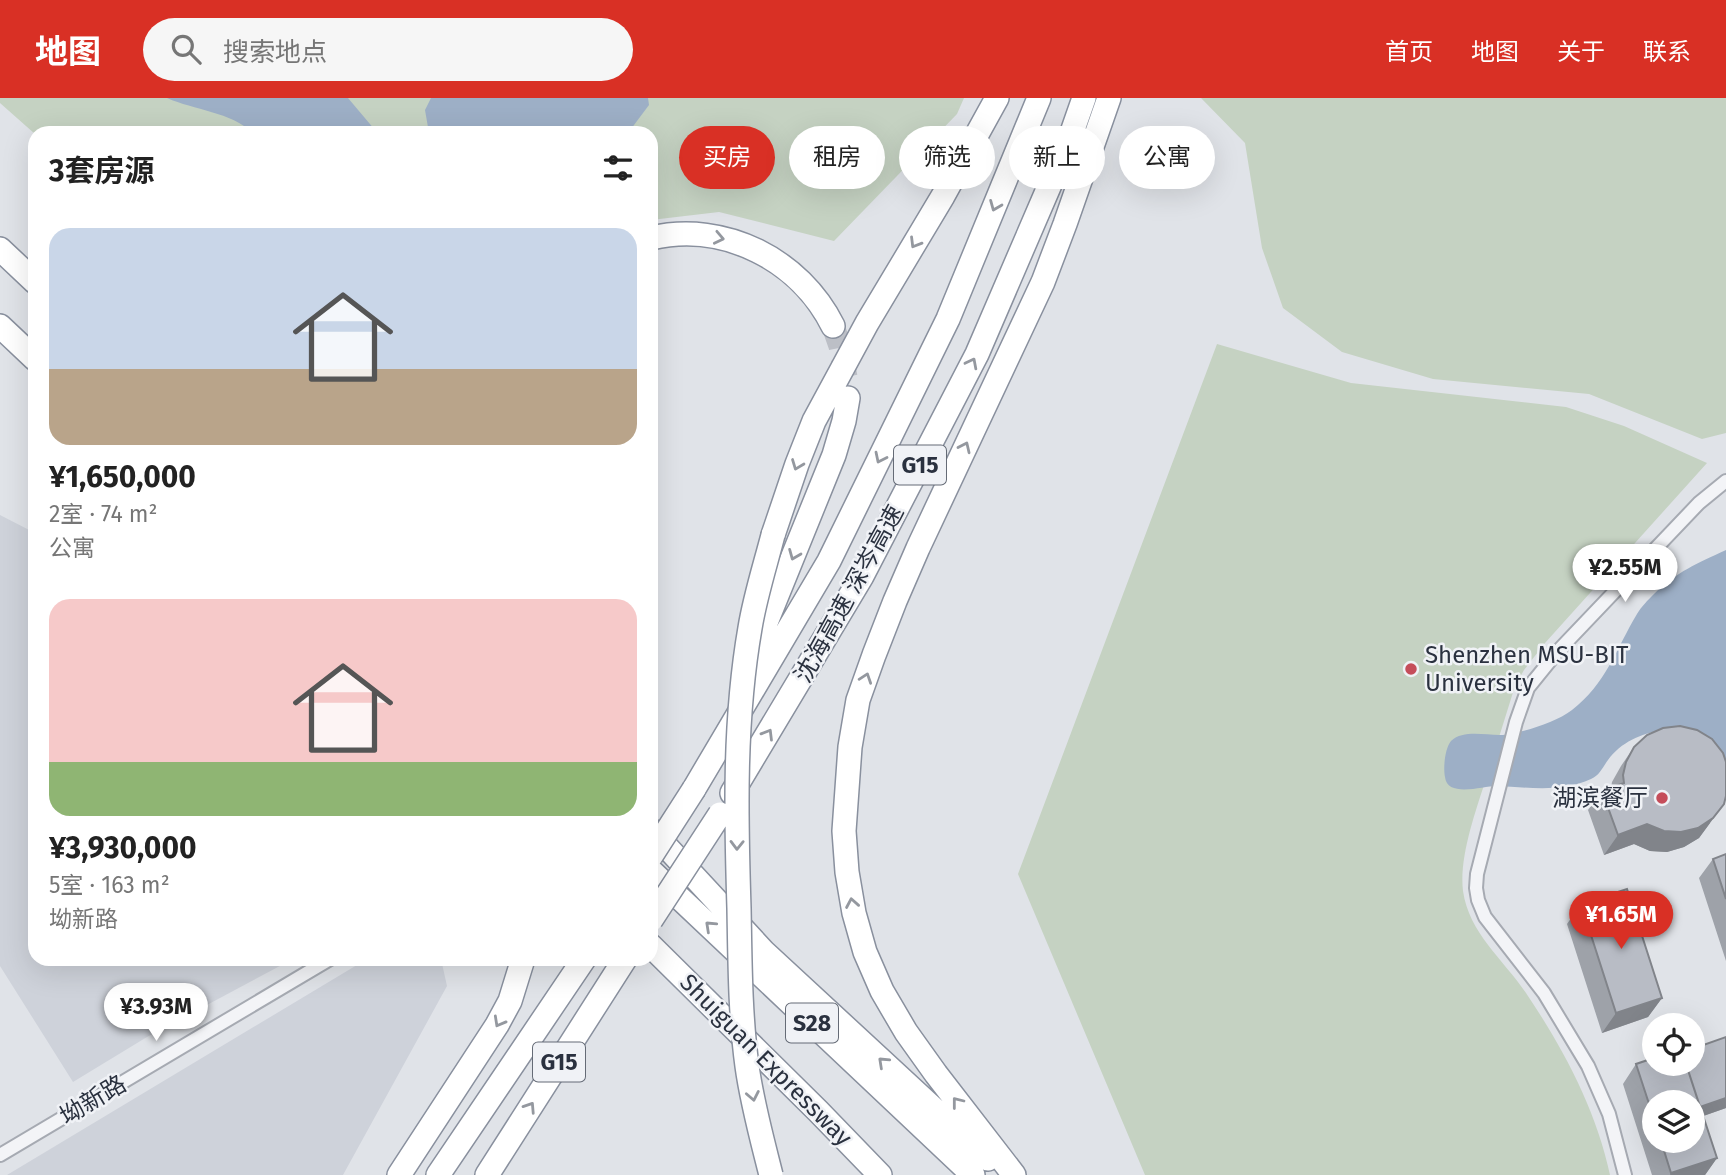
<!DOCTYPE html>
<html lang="zh">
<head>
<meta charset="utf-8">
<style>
	:root { --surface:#fff; --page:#f6f6f6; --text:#222; --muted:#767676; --accent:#d93025 }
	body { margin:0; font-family:"Fira Sans","Noto Sans SC",sans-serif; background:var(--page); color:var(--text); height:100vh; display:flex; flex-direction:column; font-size:26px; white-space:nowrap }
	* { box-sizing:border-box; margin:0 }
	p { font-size:23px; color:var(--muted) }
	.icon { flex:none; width:38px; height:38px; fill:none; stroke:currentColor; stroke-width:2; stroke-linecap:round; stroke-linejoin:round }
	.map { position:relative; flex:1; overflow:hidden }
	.details { position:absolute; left:28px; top:28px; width:630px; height:840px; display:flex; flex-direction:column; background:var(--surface); border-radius:21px; box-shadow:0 7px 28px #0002 }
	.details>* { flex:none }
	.top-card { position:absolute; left:679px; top:28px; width:665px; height:63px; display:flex; gap:14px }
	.controls { position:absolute; left:1642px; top:915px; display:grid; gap:14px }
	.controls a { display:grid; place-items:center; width:63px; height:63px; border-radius:50%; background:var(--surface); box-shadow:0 7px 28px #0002; font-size:35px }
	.price { position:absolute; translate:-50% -60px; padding:0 16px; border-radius:24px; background:#fff; color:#222; font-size:23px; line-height:46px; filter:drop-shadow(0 2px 4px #0008) }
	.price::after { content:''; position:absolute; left:50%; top:42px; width:21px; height:16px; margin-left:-10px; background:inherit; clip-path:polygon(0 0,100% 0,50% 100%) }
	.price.active { background:var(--accent); color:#fff }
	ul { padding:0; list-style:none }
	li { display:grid; align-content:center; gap:14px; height:371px; padding:0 21px }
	li span { display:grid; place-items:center; height:217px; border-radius:21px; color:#555 }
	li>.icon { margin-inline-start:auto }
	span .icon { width:126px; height:126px; fill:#fffc; stroke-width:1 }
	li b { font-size:30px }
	h2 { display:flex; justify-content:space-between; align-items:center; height:84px; padding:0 21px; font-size:30px }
	.chip { padding:0 24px; border-radius:32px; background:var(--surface); box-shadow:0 7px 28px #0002; font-size:24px; line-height:63px }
	.chip.active { background:var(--accent); color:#fff }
	header { display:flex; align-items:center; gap:42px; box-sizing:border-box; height:98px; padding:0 35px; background:var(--accent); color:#fff }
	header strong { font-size:33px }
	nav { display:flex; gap:38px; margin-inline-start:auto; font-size:24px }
	.search { width:490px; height:63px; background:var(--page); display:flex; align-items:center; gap:18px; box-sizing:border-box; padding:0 24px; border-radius:38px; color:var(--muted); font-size:26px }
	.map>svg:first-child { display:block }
	.built { fill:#ced2da }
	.green { fill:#c5d2c2 }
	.water { fill:#9dafc6 }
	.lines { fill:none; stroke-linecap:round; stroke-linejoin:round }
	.highway-tunnel { stroke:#bcbfc6; stroke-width:23; stroke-dasharray:23 11; stroke-linecap:butt }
	.street-casing { stroke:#a6aab2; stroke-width:16 }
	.highway-casing { stroke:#89909e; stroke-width:26 }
	.street { stroke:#f3f4f7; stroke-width:12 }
	.highway { stroke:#fff; stroke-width:23 }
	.highway-bridge-casing { stroke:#89909e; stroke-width:26; stroke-linecap:butt }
	.highway-bridge { stroke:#fff; stroke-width:23 }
	.wall { fill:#9ea2a9; fill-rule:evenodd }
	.shaded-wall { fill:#81848a }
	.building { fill:#b8bcc5; stroke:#81848a; stroke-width:2 }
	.oneway { stroke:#94989f }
	.poi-dot { fill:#c54d5a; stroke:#f0f2f6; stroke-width:2.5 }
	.labels { text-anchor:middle; stroke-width:5; stroke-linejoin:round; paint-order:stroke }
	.shield { fill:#f0f2f6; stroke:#656b76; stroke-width:2 }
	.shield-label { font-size:23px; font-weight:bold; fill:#2a313f }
	.street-label { font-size:24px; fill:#2a313f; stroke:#f0f2f6 }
	.poi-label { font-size:24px; fill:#2a313f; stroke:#f0f2f6; text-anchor:start }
</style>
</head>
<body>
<header>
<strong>地图</strong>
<div class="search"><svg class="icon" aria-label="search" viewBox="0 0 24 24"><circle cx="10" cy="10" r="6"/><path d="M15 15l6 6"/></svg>搜索地点</div>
<nav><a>首页</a><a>地图</a><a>关于</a><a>联系</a></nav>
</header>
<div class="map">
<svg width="1726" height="1077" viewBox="0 0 1726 1077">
	<rect width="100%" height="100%" fill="#e0e3e8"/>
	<!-- built -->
	<path class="built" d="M0 417 35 435V861H293L147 939 73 984 0 868Z
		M367 861H441L447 888 343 1077H7Z"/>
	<!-- green -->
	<path class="green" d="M0 0H964L957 16 834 143 719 114 651 122V35H35V36L0 5Z
		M1201 0H1726V335L1702 341 1589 296 1433 281 1342 254 1283 210 1262 150 1245 45Z
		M1217 246 1351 285 1566 309 1624 328 1707 365 1545 545 1524 572 1515 588C1505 620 1495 652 1485 684 1475 715 1459 760 1463 793 1469 835 1503 861 1526 895 1563 950 1596 1011 1610 1077H1145L1018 776Z"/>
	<!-- water -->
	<path class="water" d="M167 0H348L375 32 376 35H253C231 14 194 12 167 0Z
		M431 0H648L649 7 628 35H429L425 12Z
		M1726 452V676L1662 632C1641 636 1621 644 1608 662 1602 670 1600 677 1591 681 1560 695 1528 689 1496 688 1483 688 1447 700 1445 679 1443 670 1445 650 1451 643 1464 631 1487 638 1503 637 1524 634 1555 625 1572 612 1606 586 1616 551 1637 516 1641 509 1648 502 1654 496 1678 473 1696 466 1726 452Z"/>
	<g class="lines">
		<!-- highway-tunnel -->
		<path class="highway-tunnel" d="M833 228 840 248 846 279"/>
		<!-- street casing -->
		<g class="street-casing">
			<path id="street" d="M0 1057 330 861
				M1625 1077 1609 1016 1588 968 1544 895 1485 819 1478 802 1476 790 1477 776 1516 624 1528 590 1558 553 1699 405 1726 383"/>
		</g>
		<!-- highway casing -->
		<g class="highway-casing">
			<path id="highway" d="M651 140C725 123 800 162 833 228
				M0 151 35 184
				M0 228 35 261
				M773 437 797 366 814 323 867 225 943 98 997 0
				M748 569 834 357 844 323 848 300
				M694 691 829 463 948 221 1039 0
				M732 695 862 478 977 256 1070 40 1084 0
				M651 732 764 854 988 1061
				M651 773 973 1077
				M651 848 818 1013 880 1077
				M399 1077 497 927 510 903 523 861
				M438 1077 584 861
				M487 1077 625 861
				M1014 1077 936 976 906 934 882 893 865 854 854 815 847 774 844 733 850 649 858 602 874 557 895 503 918 450 1043 184 1065 126 1109 0"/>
		</g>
		<!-- street -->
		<use href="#street" class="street"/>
		<!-- highway -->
		<use href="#highway" class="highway"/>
		<!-- highway-bridge casing -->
		<g class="highway-bridge-casing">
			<path id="highway-bridge" d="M651 758 694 691
				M651 822 720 716
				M771 1077C762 1041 752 1005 747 968 740 916 740 863 739 810 736 717 734 622 750 530 755 499 765 468 773 437"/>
		</g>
		<!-- highway-bridge -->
		<use href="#highway-bridge" class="highway-bridge"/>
	</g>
	<!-- wall -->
	<path class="wall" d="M1634 649 1710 725 1699 740 1684 749 1667 754 1650 753 1634 746 1604 757 1588 712 1602 693 1611 690 1612 684 1621 668Z
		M1726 756V863L1699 780 1713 761Z
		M1581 806 1662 900 1648 919 1602 935 1567 826Z
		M1726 939V1010L1703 1018 1717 1060 1705 1077H1652L1623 986 1636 966H1654ZM1654 1004 1692 1043H1654Z"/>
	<!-- shaded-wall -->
	<path class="shaded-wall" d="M1724 706 1699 740 1684 749 1667 754 1650 753 1634 746 1604 757 1618 737 1647 726Z
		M1662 900 1648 919 1602 935 1616 915Z
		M1726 1000V1010L1692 1022 1695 1011Z
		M1717 1060 1705 1077H1670L1671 1075Z"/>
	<!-- building -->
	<path class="building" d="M1680 628 1697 632 1712 641 1723 655 1726 664V698L1724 706 1713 720 1698 730 1681 734 1664 733 1647 726 1618 737 1602 693 1624 685 1623 677 1626 664 1634 649 1647 637 1663 630Z
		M1726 756V801L1713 761Z
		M1627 791 1662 900 1616 915 1581 806Z
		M1726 939V1000L1700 1009 1686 966H1692V951Z
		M1654 960V966H1686L1717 1060 1671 1075 1661 1043H1692V1004H1654V1021L1636 966Z"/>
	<!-- one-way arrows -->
	<defs><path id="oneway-chevron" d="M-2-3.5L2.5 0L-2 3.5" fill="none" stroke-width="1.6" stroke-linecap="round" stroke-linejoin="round" transform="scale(1.75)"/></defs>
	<g class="oneway">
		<use href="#oneway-chevron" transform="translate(995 108) rotate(112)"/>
		<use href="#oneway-chevron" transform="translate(719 140) rotate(12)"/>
		<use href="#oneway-chevron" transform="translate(915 145) rotate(121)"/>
		<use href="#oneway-chevron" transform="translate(972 265) rotate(-63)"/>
		<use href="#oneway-chevron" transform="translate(965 349) rotate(-65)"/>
		<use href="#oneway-chevron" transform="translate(880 360) rotate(116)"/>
		<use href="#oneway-chevron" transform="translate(797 367) rotate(111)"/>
		<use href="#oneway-chevron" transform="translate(794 457) rotate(112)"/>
		<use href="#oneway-chevron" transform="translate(866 580) rotate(-71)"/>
		<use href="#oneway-chevron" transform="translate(768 636) rotate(-59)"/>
		<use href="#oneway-chevron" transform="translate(737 747) rotate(91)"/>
		<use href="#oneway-chevron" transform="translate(852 805) rotate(-100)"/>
		<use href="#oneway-chevron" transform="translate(710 828) rotate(-137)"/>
		<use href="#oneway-chevron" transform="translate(499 924) rotate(119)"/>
		<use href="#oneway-chevron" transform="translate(883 964) rotate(-137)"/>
		<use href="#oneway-chevron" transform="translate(753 998) rotate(79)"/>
		<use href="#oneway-chevron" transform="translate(957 1004) rotate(-128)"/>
		<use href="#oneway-chevron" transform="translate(530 1009) rotate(-57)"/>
	</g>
	<!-- markers -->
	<g class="poi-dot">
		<circle cx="1411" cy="571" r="7"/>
		<circle cx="1662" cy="700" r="7"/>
	</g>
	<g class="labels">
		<!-- shield labels -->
		<g class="shield">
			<rect x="894" y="347.5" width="52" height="39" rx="5"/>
			<rect x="786" y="905.5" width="52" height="39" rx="5"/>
			<rect x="533" y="944.5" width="52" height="39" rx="5"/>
		</g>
		<g class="shield-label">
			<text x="920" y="375">G15</text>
			<text x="812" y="933">S28</text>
			<text x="559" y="972">G15</text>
		</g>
		<!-- street labels -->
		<g class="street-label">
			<text transform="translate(849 496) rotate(-61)" y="8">沈海高速 深岑高速</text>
			<text transform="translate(766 962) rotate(45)" y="8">Shuiguan Expressway</text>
			<text transform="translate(93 1002) rotate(-31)" y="8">坳新路</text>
		</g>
		<!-- poi labels -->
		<g class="poi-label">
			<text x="1425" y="565">Shenzhen MSU-BIT<tspan x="1425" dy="28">University</tspan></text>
			<text x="1648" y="708" text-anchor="end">湖滨餐厅</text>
		</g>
	</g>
</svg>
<div class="controls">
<a><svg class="icon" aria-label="locate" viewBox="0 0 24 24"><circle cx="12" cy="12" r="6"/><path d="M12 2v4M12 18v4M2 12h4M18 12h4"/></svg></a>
<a><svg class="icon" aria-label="layers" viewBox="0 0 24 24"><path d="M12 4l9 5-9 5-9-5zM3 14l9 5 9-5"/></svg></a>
</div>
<b class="price" style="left:1625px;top:506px">¥2.55M</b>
<b class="price active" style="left:1621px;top:853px">¥1.65M</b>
<b class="price" style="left:156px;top:945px">¥3.93M</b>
<div class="top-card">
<a class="chip active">买房</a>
<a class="chip">租房</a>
<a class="chip">筛选</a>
<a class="chip">新上</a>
<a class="chip">公寓</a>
</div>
<section class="details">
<h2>3套房源<svg class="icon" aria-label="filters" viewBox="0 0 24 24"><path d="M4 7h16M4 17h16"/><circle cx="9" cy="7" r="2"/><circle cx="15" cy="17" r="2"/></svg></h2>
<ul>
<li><span style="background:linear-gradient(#c9d6e8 65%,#b9a48a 0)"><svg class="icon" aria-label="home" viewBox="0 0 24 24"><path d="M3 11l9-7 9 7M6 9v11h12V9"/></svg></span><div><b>¥1,650,000</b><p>2室 · 74 m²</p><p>公寓</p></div></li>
<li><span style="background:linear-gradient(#f6c9c9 75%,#8fb573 0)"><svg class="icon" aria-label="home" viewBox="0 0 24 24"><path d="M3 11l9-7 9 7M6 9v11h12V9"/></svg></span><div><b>¥3,930,000</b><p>5室 · 163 m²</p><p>坳新路</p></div></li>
</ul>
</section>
</div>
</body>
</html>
